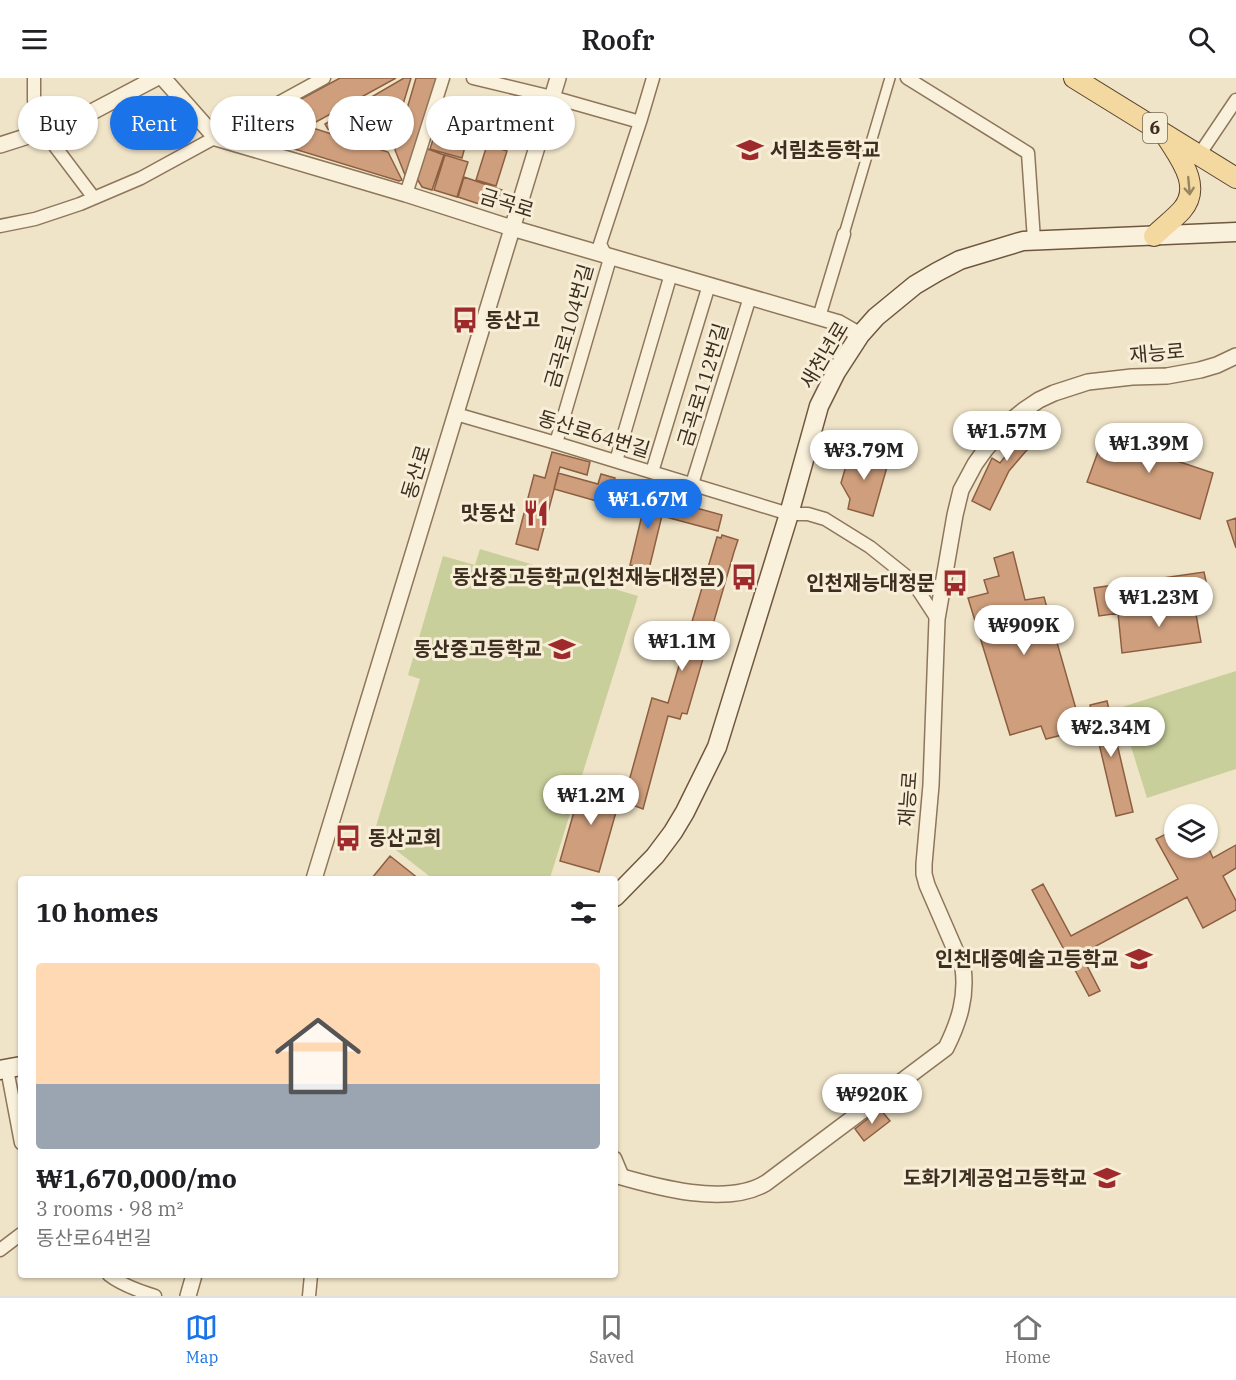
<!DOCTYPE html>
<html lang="en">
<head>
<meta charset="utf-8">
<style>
	:root { --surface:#fff; --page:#f6f6f6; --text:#202124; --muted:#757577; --line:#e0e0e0; --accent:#1a73e8 }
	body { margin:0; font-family:"IBM Plex Serif","Noto Sans KR",serif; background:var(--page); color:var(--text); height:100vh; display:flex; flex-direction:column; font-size:22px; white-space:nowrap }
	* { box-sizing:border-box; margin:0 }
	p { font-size:20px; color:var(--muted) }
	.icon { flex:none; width:33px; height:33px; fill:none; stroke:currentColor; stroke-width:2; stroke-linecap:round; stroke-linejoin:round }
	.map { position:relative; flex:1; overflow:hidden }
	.sheet { position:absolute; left:18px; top:798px; width:600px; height:402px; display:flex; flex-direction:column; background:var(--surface); border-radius:6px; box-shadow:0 2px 4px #0004 }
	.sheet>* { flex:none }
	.banner { position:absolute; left:18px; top:18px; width:600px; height:54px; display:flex; gap:12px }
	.buttons { position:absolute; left:1164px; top:726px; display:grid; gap:12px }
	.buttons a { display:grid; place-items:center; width:54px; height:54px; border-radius:50%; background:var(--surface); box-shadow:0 2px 4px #0004; font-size:30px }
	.price { position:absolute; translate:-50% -51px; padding:0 14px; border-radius:21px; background:#fff; color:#222; font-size:20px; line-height:39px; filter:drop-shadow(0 2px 3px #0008) }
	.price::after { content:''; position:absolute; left:50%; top:36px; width:18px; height:14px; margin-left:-9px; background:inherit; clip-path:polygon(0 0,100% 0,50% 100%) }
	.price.active { background:var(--accent); color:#fff }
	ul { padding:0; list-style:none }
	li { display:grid; align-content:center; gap:12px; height:318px; padding:0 18px }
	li+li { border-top:2px solid var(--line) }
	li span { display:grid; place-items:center; height:186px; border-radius:6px; color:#555 }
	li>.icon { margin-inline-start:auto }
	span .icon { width:108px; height:108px; fill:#fffc; stroke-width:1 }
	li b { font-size:26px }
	h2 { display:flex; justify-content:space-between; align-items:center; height:72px; padding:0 18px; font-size:26px }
	.tag { padding:0 21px; border-radius:27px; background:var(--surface); box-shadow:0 2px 4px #0004; font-size:21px; line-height:54px }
	.tag.active { background:var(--accent); color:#fff }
	header { display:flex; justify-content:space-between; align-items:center; height:78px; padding:0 18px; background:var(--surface); font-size:27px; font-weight:600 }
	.menu { display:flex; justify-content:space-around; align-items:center; height:84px; border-top:2px solid var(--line); background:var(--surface); font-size:16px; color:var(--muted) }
	.menu a { display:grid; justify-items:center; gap:3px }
	.menu .active { color:var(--accent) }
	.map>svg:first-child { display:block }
	.pitch { fill:#c9cf9b }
	.building { fill:#cf9f7d; stroke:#8d5f41; stroke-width:1.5; fill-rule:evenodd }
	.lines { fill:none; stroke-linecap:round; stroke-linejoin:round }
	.pedestrian-casing { stroke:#8d765c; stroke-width:12 }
	.minor-casing { stroke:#8d765c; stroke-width:15 }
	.tertiary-casing { stroke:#8d765c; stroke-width:18 }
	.secondary-casing { stroke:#6f573f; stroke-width:21 }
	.primary-casing { stroke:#5b4430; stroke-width:22 }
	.pedestrian { stroke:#faf1dc; stroke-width:9 }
	.minor { stroke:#faf1dc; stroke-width:12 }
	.tertiary { stroke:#faf1dc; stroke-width:15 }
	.secondary { stroke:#faf1dc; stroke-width:18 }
	.primary { stroke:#f3d9a0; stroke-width:20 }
	.oneway { stroke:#988460 }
	.labels { text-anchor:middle; stroke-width:6; stroke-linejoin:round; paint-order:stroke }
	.shield { fill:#f7eed8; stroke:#756857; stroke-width:1.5 }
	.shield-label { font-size:18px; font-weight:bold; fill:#3d2e20 }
	.poi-label { font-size:20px; font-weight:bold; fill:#3d2e20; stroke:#f7eed8; text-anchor:end }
	.street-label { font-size:20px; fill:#3d2e20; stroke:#f7eed8 }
</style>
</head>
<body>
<header><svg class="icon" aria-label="menu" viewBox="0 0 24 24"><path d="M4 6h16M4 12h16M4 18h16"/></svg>Roofr<svg class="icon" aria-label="search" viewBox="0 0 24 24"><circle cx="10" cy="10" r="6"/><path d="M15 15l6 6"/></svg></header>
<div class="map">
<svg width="1236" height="1218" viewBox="0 0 1236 1218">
	<rect width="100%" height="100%" fill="#f0e4c8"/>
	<!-- pitch -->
	<path class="pitch" d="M480 471 638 518 550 800 548 801H433L374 755 420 601 408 597 443 478 475 487Z
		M1236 593V691L1147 720 1119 630Z"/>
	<!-- building -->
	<path class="building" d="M340 0H396L316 44 256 50 255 46Z
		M404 0H411L391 66 388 69 328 51 325 46ZM394 21 384 55 351 46Z
		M416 0H438L407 102 395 72Z
		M316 51 388 74 402 102 399 103 255 59V55Z
		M436 52 467 61 462 80 430 71Z
		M487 67 507 73 496 108 476 102Z
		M425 70 444 77 432 112 422 109 416 99Z
		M445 77 468 84 457 119 434 112Z
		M464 99 502 112 498 123 485 128 458 119Z
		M1033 338 1045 358 1026 373 1009 393 990 432 972 423 992 380 1000 385 1011 371 1005 364 1019 349Z
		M1107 349 1162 367 1159 377 1213 395 1200 441 1087 404Z
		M851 371 889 382 873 438 848 431 850 421 841 405Z
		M552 374 590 384 587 397 560 389 538 472 516 466 534 397 545 400Z
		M558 395 598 406 601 396 615 400 612 409 630 414 625 431 554 411Z
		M648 412 667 417 649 491 630 487Z
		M667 422 722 437 718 453 662 438Z
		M1236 440V470L1227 443Z
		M722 457 738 462 734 474 687 636 682 635 680 641 668 638 643 731 635 728 626 714 652 620 668 625 717 459 721 460Z
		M1013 474 1025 522 1044 519 1082 652 1046 661 1041 648 1010 657 968 520 988 515 984 502 999 498 994 480Z
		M1204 494 1210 522 1099 538 1094 510Z
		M1194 525 1201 564 1122 575 1118 535Z
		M1107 623 1133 734 1116 738 1090 627Z
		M583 702 622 713 599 794 560 783Z
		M1174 752V770L1208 769 1213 780 1236 767V790L1223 798 1236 823V832L1203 850 1187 819 1081 876 1100 913 1089 918 1032 812 1043 806 1071 858 1178 801 1156 761Z
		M390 778 419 801H373L372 800Z
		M880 1031 890 1043 864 1063 855 1051Z"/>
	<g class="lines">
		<!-- pedestrian casing -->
		<g class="pedestrian-casing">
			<path id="pedestrian" d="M844 156 890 0"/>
		</g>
		<!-- minor casing -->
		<g class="minor-casing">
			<path id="minor" d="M34 0V22L38 55
				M473 0 552 19 640 44
				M907 0 1028 75 1034 162
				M47 52 51 63 94 120
				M1199 77 1236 22
				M406 116 443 0
				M0 148 35 141 80 126 141 100 324 0
				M819 239 844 156
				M456 336 556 365 789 436H808L825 441 870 469 910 501 920 515 937 541
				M556 365 609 184 600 166 640 44 653 0
				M616 383 671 196
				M652 394 709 207
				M692 406 750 219
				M7 991 21 1065
				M615 1080 623 1099
				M0 1172 21 1156
				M109 1197C122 1207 139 1213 155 1218
				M309 1218 311 1197"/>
		</g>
		<!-- tertiary casing -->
		<g class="tertiary-casing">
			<path id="tertiary" d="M163 0 216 60 406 116 512 150 839 245 860 257
				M0 67 47 52 86 37 156 0
				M314 801 558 0
				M615 1097C656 1109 727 1129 766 1105L946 970C959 944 967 919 963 890L927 807 924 796V786L931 707 937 541 955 437 961 412 975 386 985 372 1008 345 1024 332 1039 322 1054 315 1088 304 1132 299 1167 298 1200 292 1217 287 1236 278
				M188 1218 194 1197"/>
		</g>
		<!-- secondary casing -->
		<g class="secondary-casing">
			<path id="secondary" d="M615 819 655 778 673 754 685 734 717 669 789 436 819 328 836 294 860 257 876 239 915 207 937 194 960 182 1023 163 1236 154
				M0 992 21 988"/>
		</g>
		<!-- primary casing -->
		<g class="primary-casing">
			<path id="primary" d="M1074 0 1236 100
				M1154 158C1163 149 1174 141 1182 132 1203 108 1179 79 1166 58"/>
		</g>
		<!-- pedestrian -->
		<use href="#pedestrian" class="pedestrian"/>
		<!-- minor -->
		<use href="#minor" class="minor"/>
		<!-- tertiary -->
		<use href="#tertiary" class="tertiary"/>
		<!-- secondary -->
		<use href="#secondary" class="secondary"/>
		<!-- primary -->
		<use href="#primary" class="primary"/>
	</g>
	<!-- one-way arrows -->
	<defs><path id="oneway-shaft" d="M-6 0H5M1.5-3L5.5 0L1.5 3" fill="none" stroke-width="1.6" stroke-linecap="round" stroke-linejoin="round" transform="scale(1.5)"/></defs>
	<use class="oneway" href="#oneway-shaft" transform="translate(1189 108) rotate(85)"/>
	<!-- icons -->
	<defs>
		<g id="school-bare" transform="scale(2.07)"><path d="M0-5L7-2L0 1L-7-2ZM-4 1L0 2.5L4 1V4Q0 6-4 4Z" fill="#9e2a2b" stroke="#f7eed8" stroke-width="2.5" paint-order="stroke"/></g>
		<g id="bus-bare" transform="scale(2.07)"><path d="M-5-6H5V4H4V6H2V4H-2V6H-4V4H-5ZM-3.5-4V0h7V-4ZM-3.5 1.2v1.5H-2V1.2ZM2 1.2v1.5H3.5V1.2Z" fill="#9e2a2b" stroke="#f7eed8" stroke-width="2.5" paint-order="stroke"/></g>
		<g id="restaurant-bare" transform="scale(2.07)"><path d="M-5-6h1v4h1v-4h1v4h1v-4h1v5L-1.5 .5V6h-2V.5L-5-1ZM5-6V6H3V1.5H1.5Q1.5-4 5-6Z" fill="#9e2a2b" stroke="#f7eed8" stroke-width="2.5" paint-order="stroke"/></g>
	</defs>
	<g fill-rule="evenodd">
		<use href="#school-bare" x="750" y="72"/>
		<use href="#bus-bare" x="465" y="242"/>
		<use href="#restaurant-bare" x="536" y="435"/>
		<use href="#bus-bare" x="744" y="499"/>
		<use href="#bus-bare" x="955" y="505"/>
		<use href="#school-bare" x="562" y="571"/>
		<use href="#bus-bare" x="348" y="760"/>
		<use href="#school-bare" x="1139" y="881"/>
		<use href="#school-bare" x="1107" y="1100"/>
	</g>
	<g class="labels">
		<!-- shield labels -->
		<rect class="shield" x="1143" y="35" width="24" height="30" rx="4.5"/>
		<g class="shield-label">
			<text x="1155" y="56">6</text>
		</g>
		<!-- poi labels -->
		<g class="poi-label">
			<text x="770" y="79" text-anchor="start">서림초등학교</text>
			<text x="485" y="249" text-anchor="start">동산고</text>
			<text x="516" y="442">맛동산</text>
			<text x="724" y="506">동산중고등학교(인천재능대정문)</text>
			<text x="935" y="512">인천재능대정문</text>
			<text x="542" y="578">동산중고등학교</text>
			<text x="368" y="767" text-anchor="start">동산교회</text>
			<text x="1119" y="888">인천대중예술고등학교</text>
			<text x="1087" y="1107">도화기계공업고등학교</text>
		</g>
		<!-- street labels -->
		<g class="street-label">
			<text transform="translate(507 125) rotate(17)" y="7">금곡로</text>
			<text transform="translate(569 248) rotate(-74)" y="7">금곡로104번길</text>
			<text transform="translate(1157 275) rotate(-5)" y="7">재능로</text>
			<text transform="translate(824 277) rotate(-59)" y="7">새천년로</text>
			<text transform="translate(703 307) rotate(-73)" y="7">금곡로112번길</text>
			<text transform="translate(594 356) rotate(17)" y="7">동산로64번길</text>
			<text transform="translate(416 394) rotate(-73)" y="7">동산로</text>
			<text transform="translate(908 721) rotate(-86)" y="7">재능로</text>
		</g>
	</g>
</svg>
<div class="buttons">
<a><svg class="icon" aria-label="layers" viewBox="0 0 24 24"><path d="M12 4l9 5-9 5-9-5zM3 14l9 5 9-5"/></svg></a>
</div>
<b class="price" style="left:1007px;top:384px">₩1.57M</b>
<b class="price" style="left:1149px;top:396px">₩1.39M</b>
<b class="price" style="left:864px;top:403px">₩3.79M</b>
<b class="price active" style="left:648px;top:452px">₩1.67M</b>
<b class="price" style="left:1159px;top:550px">₩1.23M</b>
<b class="price" style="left:1024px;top:578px">₩909K</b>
<b class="price" style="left:682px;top:594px">₩1.1M</b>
<b class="price" style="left:1111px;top:680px">₩2.34M</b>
<b class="price" style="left:591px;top:748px">₩1.2M</b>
<b class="price" style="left:872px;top:1047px">₩920K</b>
<div class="banner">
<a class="tag">Buy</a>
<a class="tag active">Rent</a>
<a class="tag">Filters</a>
<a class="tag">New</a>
<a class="tag">Apartment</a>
</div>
<section class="sheet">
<h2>10 homes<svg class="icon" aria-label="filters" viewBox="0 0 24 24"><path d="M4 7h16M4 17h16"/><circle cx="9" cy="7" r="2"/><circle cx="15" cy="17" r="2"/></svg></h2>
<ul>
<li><span style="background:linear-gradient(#ffd9b3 65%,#9aa5b1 0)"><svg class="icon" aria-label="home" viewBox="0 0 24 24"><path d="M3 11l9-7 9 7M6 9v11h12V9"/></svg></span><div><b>₩1,670,000/mo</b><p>3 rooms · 98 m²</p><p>동산로64번길</p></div></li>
</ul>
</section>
</div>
<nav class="menu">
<a class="active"><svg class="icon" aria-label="map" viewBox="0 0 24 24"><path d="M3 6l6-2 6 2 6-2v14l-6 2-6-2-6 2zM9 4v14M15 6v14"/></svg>Map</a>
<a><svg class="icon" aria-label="saved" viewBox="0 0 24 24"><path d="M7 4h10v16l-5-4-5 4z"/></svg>Saved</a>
<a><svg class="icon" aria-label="home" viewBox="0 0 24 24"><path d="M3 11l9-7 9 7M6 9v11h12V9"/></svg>Home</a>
</nav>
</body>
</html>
